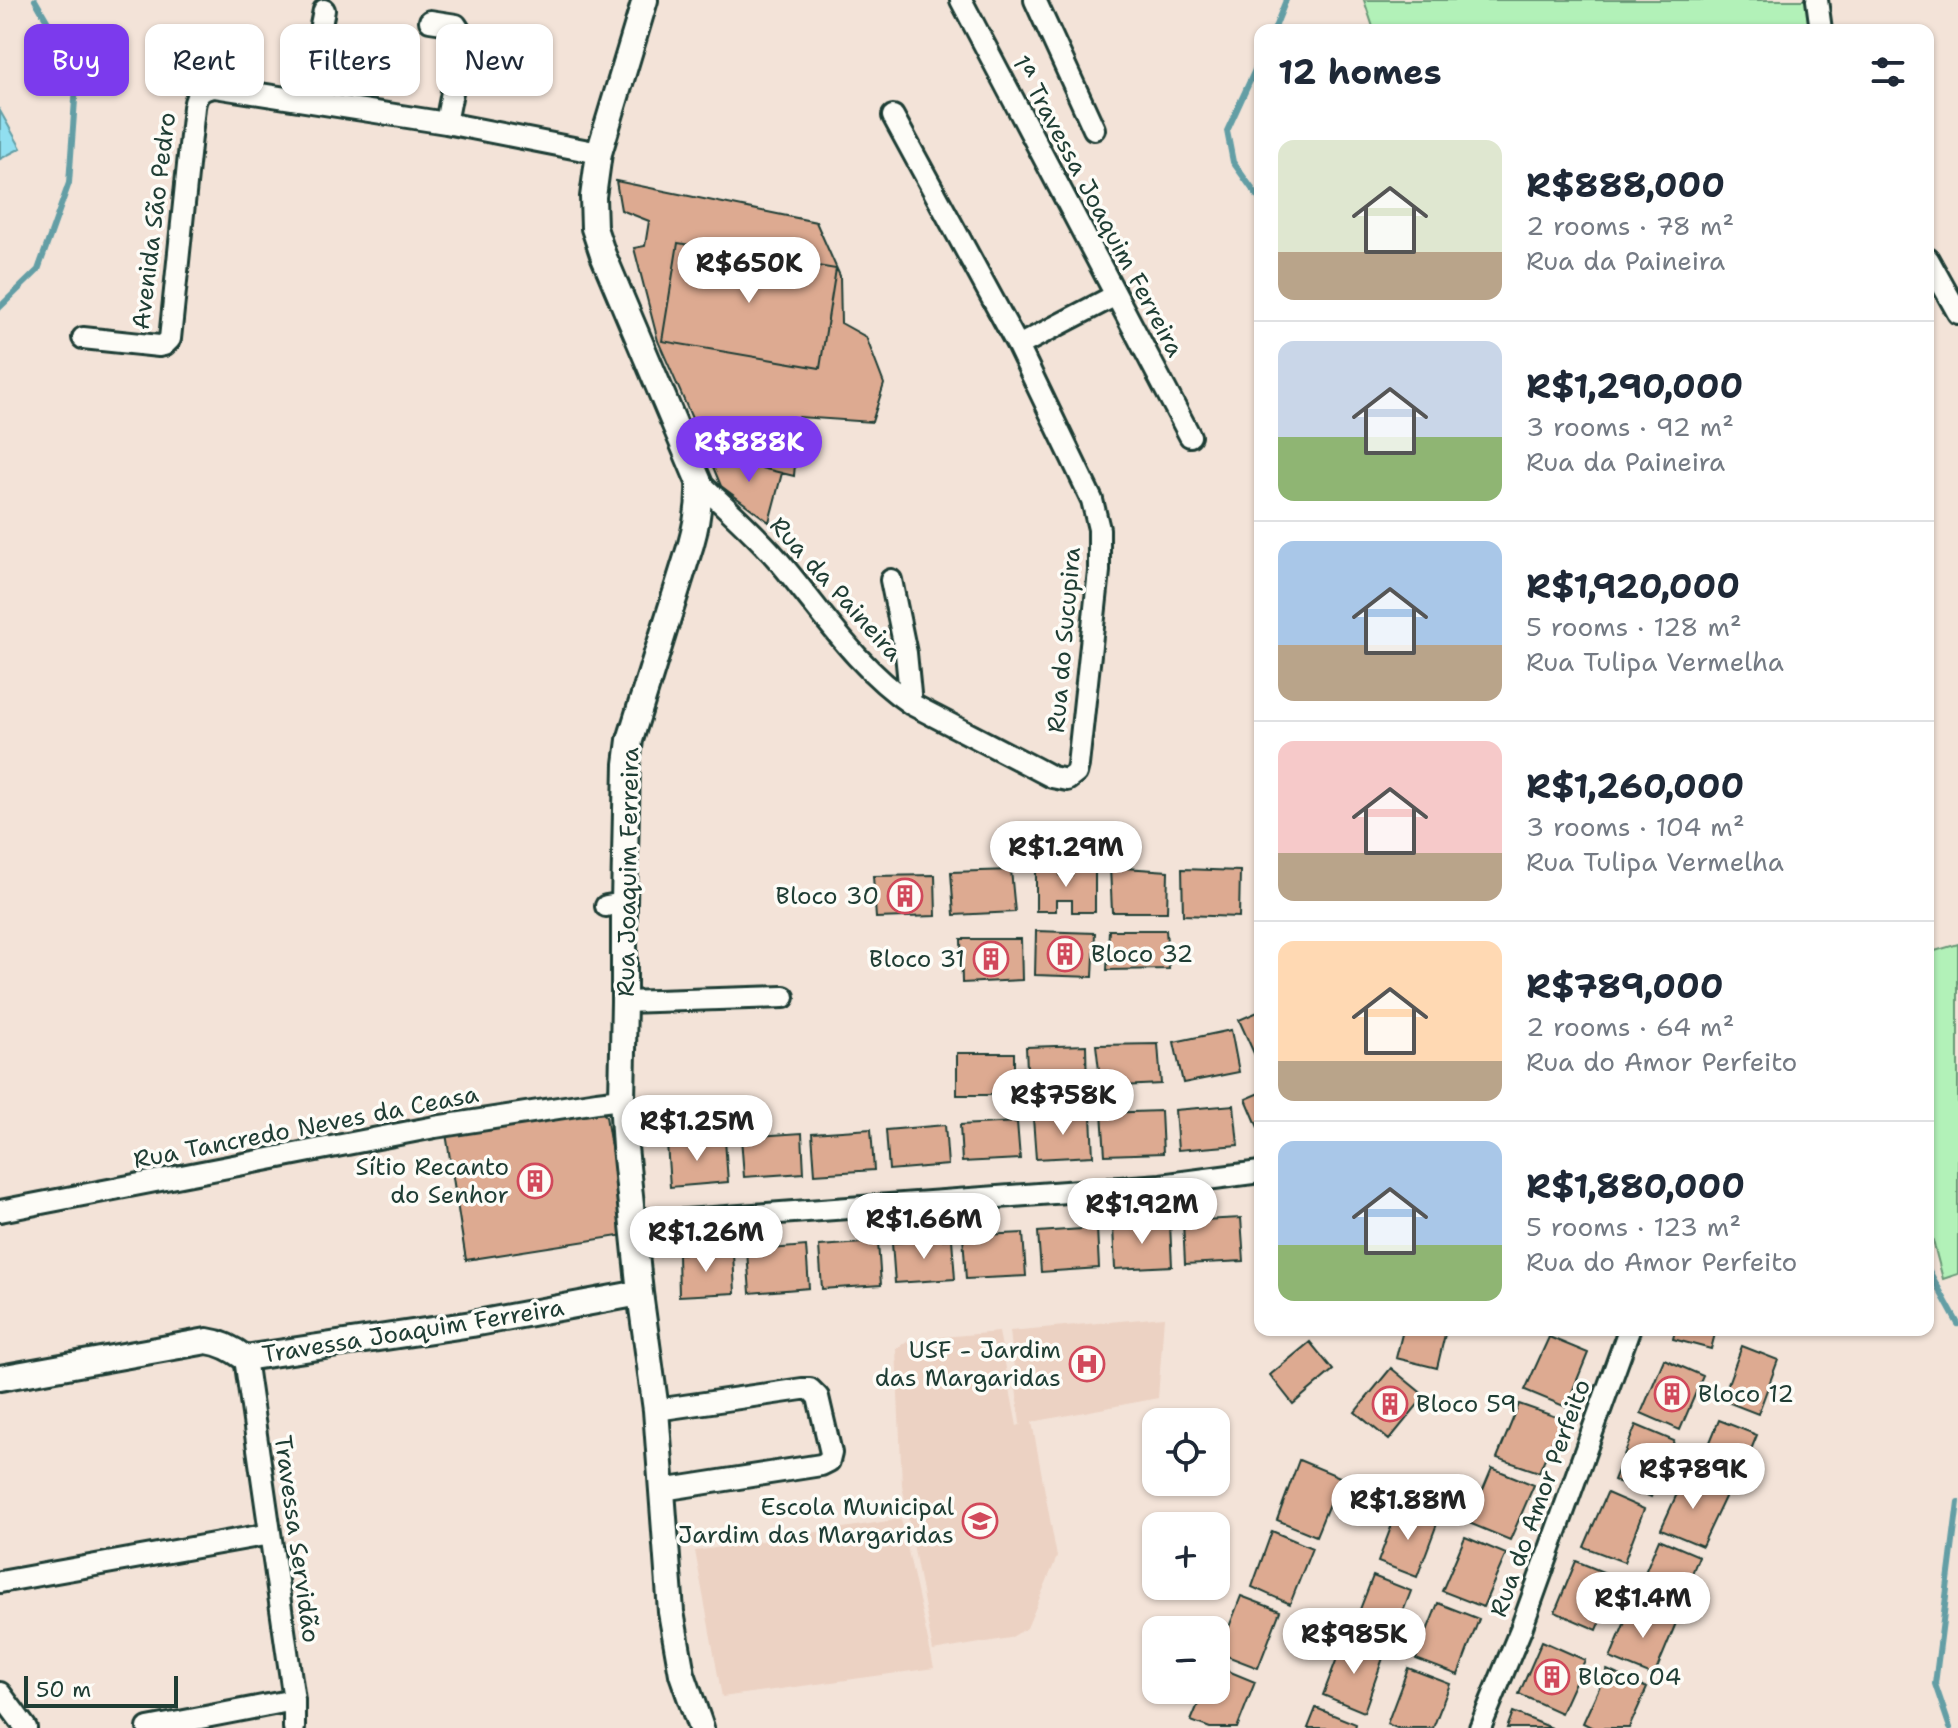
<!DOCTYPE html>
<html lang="en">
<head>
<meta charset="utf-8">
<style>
	:root { --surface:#fff; --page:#f2f2f3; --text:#1f2937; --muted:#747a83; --line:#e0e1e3; --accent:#7c3aed }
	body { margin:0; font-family:"Shantell Sans",sans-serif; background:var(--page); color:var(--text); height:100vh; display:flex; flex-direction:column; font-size:30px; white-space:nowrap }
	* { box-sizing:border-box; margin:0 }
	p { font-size:26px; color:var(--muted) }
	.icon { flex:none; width:44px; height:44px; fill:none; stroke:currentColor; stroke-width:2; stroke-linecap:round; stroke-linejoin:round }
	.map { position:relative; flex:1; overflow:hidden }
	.drawer { position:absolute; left:1254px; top:24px; width:680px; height:1312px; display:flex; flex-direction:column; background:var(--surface); border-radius:16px; box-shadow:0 2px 6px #0004 }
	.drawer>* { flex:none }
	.banner { position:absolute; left:24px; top:24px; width:760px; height:72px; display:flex; gap:16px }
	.controls { position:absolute; left:1142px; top:1408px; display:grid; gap:16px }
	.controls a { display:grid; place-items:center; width:88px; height:88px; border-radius:16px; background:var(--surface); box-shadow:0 2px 6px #0004; font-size:40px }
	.scale { position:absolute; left:24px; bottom:20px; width:154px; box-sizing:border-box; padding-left:8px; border:4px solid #1f3d34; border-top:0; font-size:22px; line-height:28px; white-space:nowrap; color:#1f3d34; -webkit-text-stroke:6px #fdfcf7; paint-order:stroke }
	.price { position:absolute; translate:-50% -68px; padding:0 18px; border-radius:28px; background:#fff; color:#222; font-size:26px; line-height:52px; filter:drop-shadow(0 2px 4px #0008) }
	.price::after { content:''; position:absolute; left:50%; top:48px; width:24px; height:18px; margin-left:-12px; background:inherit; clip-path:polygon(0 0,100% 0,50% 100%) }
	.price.active { background:var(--accent); color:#fff }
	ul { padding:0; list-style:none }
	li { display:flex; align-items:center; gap:24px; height:200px; padding:0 24px }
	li+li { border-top:2px solid var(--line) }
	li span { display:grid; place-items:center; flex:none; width:224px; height:160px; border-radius:16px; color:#555 }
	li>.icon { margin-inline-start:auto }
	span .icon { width:96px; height:96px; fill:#fffc; stroke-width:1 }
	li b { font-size:34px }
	h2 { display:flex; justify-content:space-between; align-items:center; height:96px; padding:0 24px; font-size:34px }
	.pill { padding:0 28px; border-radius:16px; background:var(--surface); box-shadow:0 2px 6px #0004; font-size:28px; line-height:72px }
	.pill.active { background:var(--accent); color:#fff }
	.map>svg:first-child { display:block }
	.built { fill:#ecd2c3 }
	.green { fill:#b2f1b8; stroke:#689776; stroke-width:2 }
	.water { fill:#91dff0; stroke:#639ea5; stroke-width:2 }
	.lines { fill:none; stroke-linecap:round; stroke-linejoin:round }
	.stream { stroke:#639ea5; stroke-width:6 }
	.building { fill:#ddaa91; stroke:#1f3d34; stroke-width:2 }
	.minor-casing { stroke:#1f3d34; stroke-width:26 }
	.tertiary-casing { stroke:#1f3d34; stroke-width:30 }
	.minor { stroke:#fdfcf7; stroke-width:20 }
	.tertiary { stroke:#fdfcf7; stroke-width:24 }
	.labels { text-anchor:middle; stroke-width:7; stroke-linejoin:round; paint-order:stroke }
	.street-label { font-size:24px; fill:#1f3d34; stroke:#fdfcf7 }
	.poi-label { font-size:24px; fill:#1f3d34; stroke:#fdfcf7; text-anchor:end }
</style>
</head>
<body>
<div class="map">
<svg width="1958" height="1728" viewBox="0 0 1958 1728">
	<rect width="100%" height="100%" fill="#f3e3d8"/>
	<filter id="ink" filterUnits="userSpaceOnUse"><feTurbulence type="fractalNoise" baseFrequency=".0125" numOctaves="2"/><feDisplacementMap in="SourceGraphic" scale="16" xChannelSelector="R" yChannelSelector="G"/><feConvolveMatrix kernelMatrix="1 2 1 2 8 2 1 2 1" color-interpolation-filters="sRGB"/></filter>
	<g filter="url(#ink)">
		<!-- built -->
		<path class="built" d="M1164 1317 1158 1398 1032 1422 1057 1557 1027 1628 1010 1638 933 1651 902 1485 896 1349 908 1340 999 1332 1017 1426 1022 1424H1020L1010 1331Z
			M901 1519 934 1668 722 1697 695 1551Z"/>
		<!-- green -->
		<path class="green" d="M1364 0H1810L1815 30H1374Z
			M1958 944V1274L1943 1279 1928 1222V953Z"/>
		<!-- water -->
		<path class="water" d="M0 111 21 148 0 159Z"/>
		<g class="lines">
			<!-- stream -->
			<path class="stream" d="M1274 30 1286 0
				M1260 59 1227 131 1233 162 1260 200
				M0 307 38 270 69 183 77 72 35 0
				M1928 1269 1958 1324
				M1950 1728 1935 1684 1958 1502"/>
		</g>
		<!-- building -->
		<path class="building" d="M616 181 816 222 840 276 841 323 866 337 884 384 872 422 799 417 794 476 708 455 658 341 634 248 645 246 649 221 621 210Z
			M678 243 836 269 820 368 662 341Z
			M708 455 782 473 769 522 721 486Z
			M1110 867 1168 871 1167 912H1112Z
			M1036 868H1060V876H1072V868H1095V912H1072V900H1056V911H1036Z
			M1182 869 1240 871 1239 917 1183 915Z
			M1011 870 1015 912 954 915 951 872Z
			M1256 870H1260V914L1256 913Z
			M935 875 936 916 876 918 873 876Z
			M1109 930H1166L1169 969 1107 970Z
			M1036 931 1095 933 1093 977 1035 975Z
			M961 939H1021L1022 980 962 983Z
			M1260 1011V1059L1257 1060 1239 1020Z
			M1231 1030 1239 1072 1183 1083 1174 1042Z
			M1158 1044 1161 1084 1101 1087 1096 1045Z
			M1086 1045 1087 1091H1028L1026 1047Z
			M957 1053H1014V1095H957Z
			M1260 1093V1132L1246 1099Z
			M593 1104 606 1116 625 1235 466 1260 445 1127Z
			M1234 1105 1238 1145 1178 1150 1175 1110Z
			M1161 1111 1163 1153 1105 1155 1102 1113Z
			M1091 1116 1093 1156 1036 1159 1033 1118Z
			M1017 1122 1020 1159 962 1162 960 1125Z
			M945 1125 948 1165 889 1170 886 1130Z
			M871 1129 874 1170 815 1174 812 1133Z
			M802 1133 804 1173 744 1177 741 1137Z
			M725 1140 728 1182 670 1187 667 1143Z
			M1241 1218 1244 1261 1185 1264 1183 1221Z
			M1170 1224 1172 1266 1115 1269 1113 1227Z
			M1097 1228 1099 1268 1041 1272 1038 1232Z
			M1023 1233 1026 1276 966 1279 963 1236Z
			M952 1239 955 1279 895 1283 892 1243Z
			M878 1242 881 1285 822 1289 819 1246Z
			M806 1246 809 1288 750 1293 747 1251Z
			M733 1252 735 1293 679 1296 678 1254Z
			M1403 1330H1446L1437 1368 1396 1358Z
			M1675 1330H1716L1711 1349 1673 1339Z
			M1549 1337 1588 1353 1566 1407 1525 1390Z
			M1310 1342 1333 1370 1293 1404 1270 1375Z
			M1742 1346 1778 1360 1758 1414 1722 1400Z
			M1664 1359 1703 1376 1680 1430 1641 1413Z
			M1391 1368 1425 1396 1389 1440 1355 1412Z
			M1519 1404 1562 1419 1539 1472 1497 1458Z
			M1719 1420 1757 1435 1735 1489 1697 1474Z
			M1636 1425 1674 1441 1651 1497 1614 1480Z
			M1299 1460 1340 1477 1316 1536 1277 1520Z
			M1492 1468 1534 1485 1510 1540 1469 1523Z
			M1685 1476 1726 1495 1702 1546 1661 1529Z
			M1607 1493 1644 1509 1624 1562 1584 1547Z
			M1399 1506 1438 1521 1417 1577 1378 1562Z
			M1272 1531 1312 1548 1290 1604 1252 1587Z
			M1465 1537 1506 1554 1483 1607 1442 1591Z
			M1659 1539 1699 1556 1677 1611 1636 1594Z
			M1576 1561 1618 1578 1597 1630 1555 1612Z
			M1373 1576 1411 1591 1390 1645 1352 1630Z
			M1241 1596 1280 1611 1258 1668 1219 1653Z
			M1438 1603 1479 1619 1458 1675 1416 1659Z
			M1632 1605 1676 1623 1654 1676 1610 1658Z
			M1344 1640 1384 1655 1364 1712 1323 1695Z
			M1542 1641 1585 1660 1561 1713 1519 1694Z
			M1216 1666 1255 1682 1237 1728H1210L1191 1721 1204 1690H1216Z
			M1408 1668 1450 1684 1433 1728H1397L1387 1724Z
			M1607 1670 1647 1688 1629 1728H1593L1583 1723Z
			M1316 1708 1356 1724 1355 1728H1308Z
			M1513 1712 1552 1728H1507Z"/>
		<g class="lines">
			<!-- minor casing -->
			<g class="minor-casing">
				<path id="minor" d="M961 0 1190 436
					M1035 0 1094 129
					M1817 0 1821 30
					M430 21 456 25 463 36 446 123
					M306 101 324 10
					M893 116 1018 346
					M1928 259 1958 313
					M83 338 159 346 164 345 170 339 194 107C196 94 202 88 215 87L446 123 599 153
					M699 482C725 507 754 532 778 560 820 609 856 667 911 704L1033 767 1052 777 1067 780 1076 773 1078 765 1099 571V529L1092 500 1018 346 1116 295
					M891 580 906 653 911 704
					M606 906 624 903
					M624 1002 784 997
					M0 1211 435 1127 597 1102 622 1099
					M632 1224 1161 1185 1260 1172
					M245 1358 294 1700V1728
					M656 1410 802 1389H810L818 1397 831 1453 829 1461 821 1465 662 1490
					M0 1582 270 1534
					M0 1693 26 1728
					M148 1728 294 1700
					M1480 1728 1521 1629 1629 1330"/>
			</g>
			<!-- tertiary casing -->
			<g class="tertiary-casing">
				<path id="tertiary" d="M645 0 599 153 593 197 594 228 603 255 699 482C700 504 697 523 691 544L630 740 627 764 624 903V1002L622 1099 625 1147 640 1293 656 1410 671 1612 682 1674 701 1728
					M0 1378 207 1341C222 1343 233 1349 245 1358L472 1324 640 1293"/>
			</g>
			<!-- minor -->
			<use href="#minor" class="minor"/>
			<!-- tertiary -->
			<use href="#tertiary" class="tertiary"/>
		</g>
	</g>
	<!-- icons -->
	<defs>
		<g id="building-ring" transform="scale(1.8)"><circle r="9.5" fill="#fdfcf7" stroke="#d1495b" stroke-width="1.5"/><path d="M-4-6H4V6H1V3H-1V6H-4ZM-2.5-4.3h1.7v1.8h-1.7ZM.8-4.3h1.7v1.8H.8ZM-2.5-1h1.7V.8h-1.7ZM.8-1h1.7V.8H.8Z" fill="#d1495b"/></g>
		<g id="hospital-ring" transform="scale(1.8)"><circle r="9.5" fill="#fdfcf7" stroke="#d1495b" stroke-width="1.5"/><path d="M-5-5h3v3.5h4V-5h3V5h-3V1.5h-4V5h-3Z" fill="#d1495b"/></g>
		<g id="school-ring" transform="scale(1.8)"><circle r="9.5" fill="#fdfcf7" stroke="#d1495b" stroke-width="1.5"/><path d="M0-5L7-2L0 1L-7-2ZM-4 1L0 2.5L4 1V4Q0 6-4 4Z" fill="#d1495b"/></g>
	</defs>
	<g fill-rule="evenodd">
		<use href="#building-ring" x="905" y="896"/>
		<use href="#building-ring" x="1065" y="954"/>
		<use href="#building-ring" x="991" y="959"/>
		<use href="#building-ring" x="535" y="1181"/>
		<use href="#hospital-ring" x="1087" y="1364"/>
		<use href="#building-ring" x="1672" y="1394"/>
		<use href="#building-ring" x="1390" y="1404"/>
		<use href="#school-ring" x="980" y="1521"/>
		<use href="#building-ring" x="1552" y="1677"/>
	</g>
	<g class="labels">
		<!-- street labels -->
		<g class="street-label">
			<text transform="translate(1098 206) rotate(62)" y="8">1ª Travessa Joaquim Ferreira</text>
			<text transform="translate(154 221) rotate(-83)" y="8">Avenida São Pedro</text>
			<text transform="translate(836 589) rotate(48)" y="8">Rua da Paineira</text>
			<text transform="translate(1064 640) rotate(-85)" y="8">Rua do Sucupira</text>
			<text transform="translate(628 872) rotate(-89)" y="8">Rua Joaquim Ferreira</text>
			<text transform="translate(306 1127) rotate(-11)" y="8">Rua Tancredo Neves da Ceasa</text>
			<text transform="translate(413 1331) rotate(-9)" y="8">Travessa Joaquim Ferreira</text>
			<text transform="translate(1540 1498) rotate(-70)" y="8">Rua do Amor Perfeito</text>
			<text transform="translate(297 1539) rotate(82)" y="8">Travessa Servidão</text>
		</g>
		<!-- poi labels -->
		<g class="poi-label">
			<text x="879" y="904">Bloco 30</text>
			<text x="1091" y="962" text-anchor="start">Bloco 32</text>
			<text x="965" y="967">Bloco 31</text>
			<text x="509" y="1175">Sítio Recanto<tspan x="509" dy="28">do Senhor</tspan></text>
			<text x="1061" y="1358">USF - Jardim<tspan x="1061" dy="28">das Margaridas</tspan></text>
			<text x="1698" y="1402" text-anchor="start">Bloco 12</text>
			<text x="1416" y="1412" text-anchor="start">Bloco 59</text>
			<text x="954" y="1515">Escola Municipal<tspan x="954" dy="28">Jardim das Margaridas</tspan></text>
			<text x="1578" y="1685" text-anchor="start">Bloco 04</text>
		</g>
	</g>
</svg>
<div class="controls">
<a><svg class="icon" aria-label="locate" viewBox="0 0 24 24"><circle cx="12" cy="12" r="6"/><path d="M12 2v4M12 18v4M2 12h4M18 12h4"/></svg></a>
<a>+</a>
<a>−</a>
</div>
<div class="scale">50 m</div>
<b class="price" style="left:749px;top:305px">R$650K</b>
<b class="price active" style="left:749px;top:484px">R$888K</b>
<b class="price" style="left:1066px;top:889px">R$1.29M</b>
<b class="price" style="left:1063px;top:1137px">R$758K</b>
<b class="price" style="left:697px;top:1163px">R$1.25M</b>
<b class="price" style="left:1142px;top:1246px">R$1.92M</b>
<b class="price" style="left:924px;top:1261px">R$1.66M</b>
<b class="price" style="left:706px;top:1274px">R$1.26M</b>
<b class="price" style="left:1693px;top:1511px">R$789K</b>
<b class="price" style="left:1408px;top:1542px">R$1.88M</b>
<b class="price" style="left:1643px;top:1640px">R$1.4M</b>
<b class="price" style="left:1354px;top:1676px">R$985K</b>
<div class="banner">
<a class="pill active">Buy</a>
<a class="pill">Rent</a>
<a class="pill">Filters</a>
<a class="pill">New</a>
</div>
<section class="drawer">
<h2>12 homes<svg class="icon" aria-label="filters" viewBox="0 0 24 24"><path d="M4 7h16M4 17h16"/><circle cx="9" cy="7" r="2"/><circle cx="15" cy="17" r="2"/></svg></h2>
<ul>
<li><span style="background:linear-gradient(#dfe7d0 70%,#b9a48a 0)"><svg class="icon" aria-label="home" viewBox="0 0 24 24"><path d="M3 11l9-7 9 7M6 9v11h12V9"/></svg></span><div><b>R$888,000</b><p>2 rooms · 78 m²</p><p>Rua da Paineira</p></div></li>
<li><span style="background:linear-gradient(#c9d6e8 60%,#8fb573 0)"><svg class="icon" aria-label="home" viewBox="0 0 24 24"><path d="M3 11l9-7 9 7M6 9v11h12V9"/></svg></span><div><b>R$1,290,000</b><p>3 rooms · 92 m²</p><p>Rua da Paineira</p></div></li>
<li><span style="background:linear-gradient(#a9c7e8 65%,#b9a48a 0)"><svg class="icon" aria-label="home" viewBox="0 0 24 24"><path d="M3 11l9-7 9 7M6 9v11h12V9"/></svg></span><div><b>R$1,920,000</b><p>5 rooms · 128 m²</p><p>Rua Tulipa Vermelha</p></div></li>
<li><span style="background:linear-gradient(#f6c9c9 70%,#b9a48a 0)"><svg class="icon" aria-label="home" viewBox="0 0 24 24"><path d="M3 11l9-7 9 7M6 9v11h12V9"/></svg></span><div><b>R$1,260,000</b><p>3 rooms · 104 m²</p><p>Rua Tulipa Vermelha</p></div></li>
<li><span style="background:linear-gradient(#ffd9b3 75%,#b9a48a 0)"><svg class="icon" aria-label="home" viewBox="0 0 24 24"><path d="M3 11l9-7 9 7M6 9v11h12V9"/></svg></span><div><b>R$789,000</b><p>2 rooms · 64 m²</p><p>Rua do Amor Perfeito</p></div></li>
<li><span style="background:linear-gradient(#a9c7e8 65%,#8fb573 0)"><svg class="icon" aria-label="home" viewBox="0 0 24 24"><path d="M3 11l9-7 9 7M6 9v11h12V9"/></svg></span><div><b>R$1,880,000</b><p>5 rooms · 123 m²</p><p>Rua do Amor Perfeito</p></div></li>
</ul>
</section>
</div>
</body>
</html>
